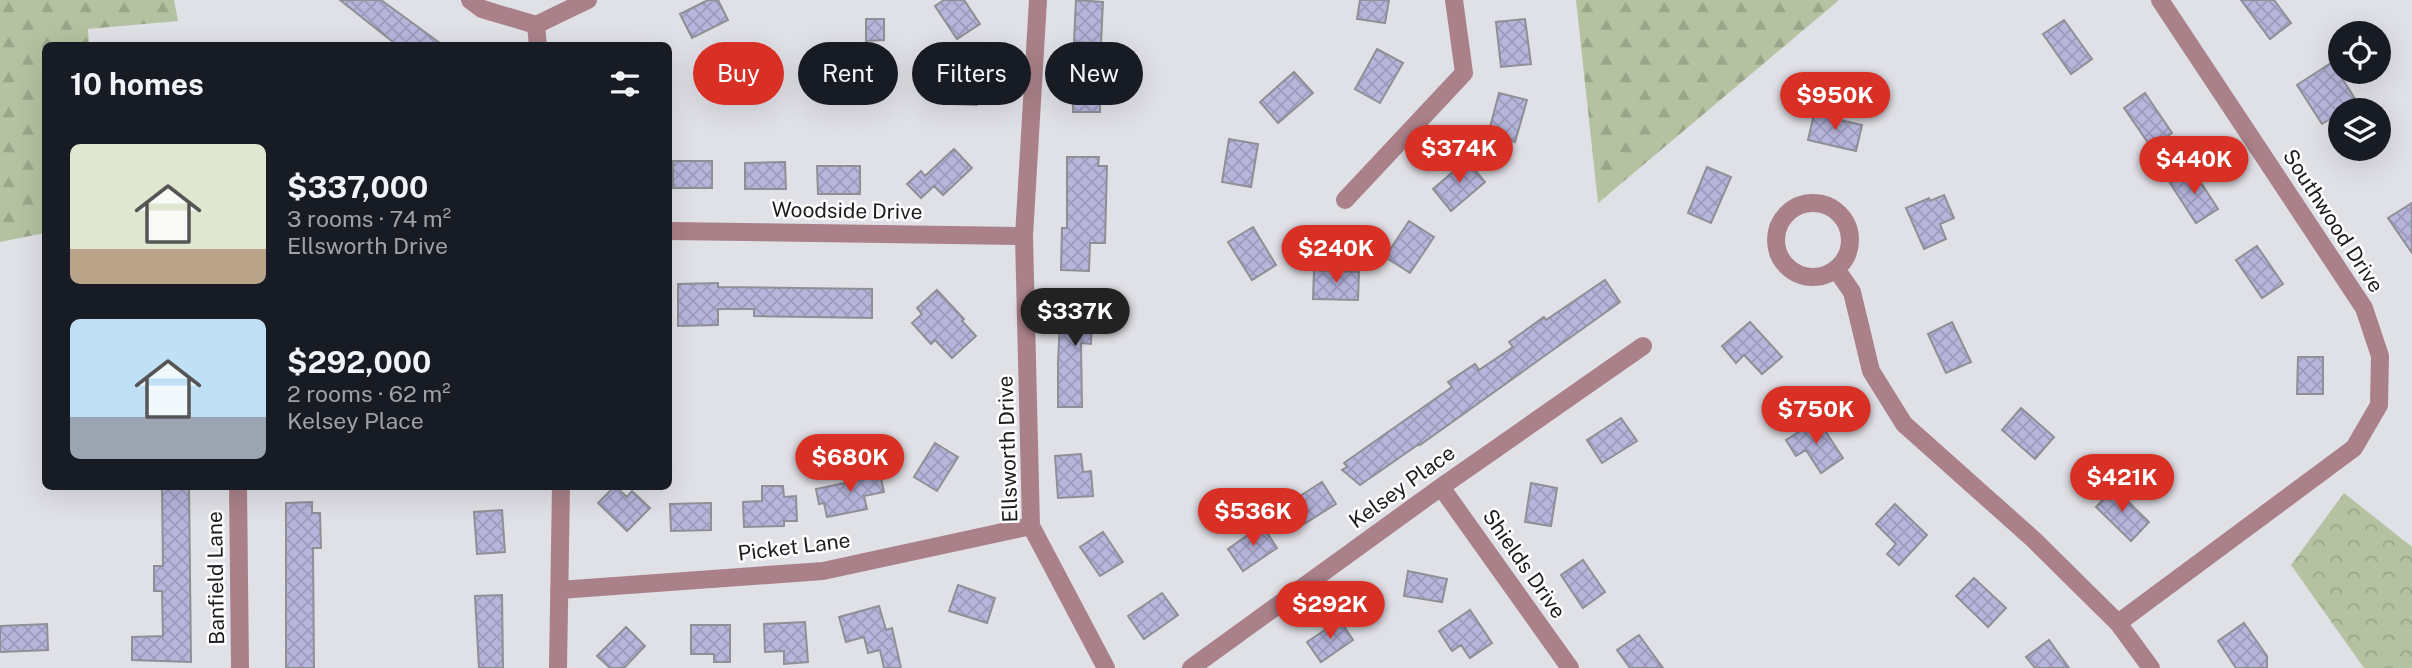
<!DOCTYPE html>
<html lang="en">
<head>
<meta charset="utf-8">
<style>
	:root { --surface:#171b24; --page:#242831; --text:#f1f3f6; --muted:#9ea1a6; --accent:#d93025 }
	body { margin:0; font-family:"Public Sans",sans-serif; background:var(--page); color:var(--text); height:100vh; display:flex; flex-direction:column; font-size:26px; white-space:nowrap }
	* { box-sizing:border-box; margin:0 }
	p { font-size:23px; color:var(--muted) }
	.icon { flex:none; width:38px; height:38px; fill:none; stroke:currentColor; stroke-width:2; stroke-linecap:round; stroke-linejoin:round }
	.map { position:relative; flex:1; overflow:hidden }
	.drawer { position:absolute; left:42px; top:42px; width:630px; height:448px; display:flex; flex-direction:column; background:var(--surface); border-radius:10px; box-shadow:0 7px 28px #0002 }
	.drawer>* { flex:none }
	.top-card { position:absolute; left:693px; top:42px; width:665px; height:63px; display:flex; gap:14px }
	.buttons { position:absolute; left:2328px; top:21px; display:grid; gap:14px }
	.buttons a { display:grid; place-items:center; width:63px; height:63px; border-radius:50%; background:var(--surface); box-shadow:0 7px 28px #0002; font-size:35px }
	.price { position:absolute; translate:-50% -60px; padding:0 16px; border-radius:24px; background:var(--accent); color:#fff; font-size:23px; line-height:46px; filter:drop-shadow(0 2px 4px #0008) }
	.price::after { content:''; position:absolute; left:50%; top:42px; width:21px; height:16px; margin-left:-10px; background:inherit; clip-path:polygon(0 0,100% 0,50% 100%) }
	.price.current { background:#222; color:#fff }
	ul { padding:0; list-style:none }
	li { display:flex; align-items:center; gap:21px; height:175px; padding:0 28px }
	li span { display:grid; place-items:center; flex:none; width:196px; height:140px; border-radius:10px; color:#555 }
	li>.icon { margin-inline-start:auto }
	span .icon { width:84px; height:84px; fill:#fffc; stroke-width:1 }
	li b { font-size:30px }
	h2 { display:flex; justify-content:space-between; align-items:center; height:84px; padding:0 28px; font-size:30px }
	.chip { padding:0 24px; border-radius:32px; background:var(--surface); box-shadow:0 7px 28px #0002; font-size:24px; line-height:63px }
	.chip.current { background:var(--accent); color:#fff }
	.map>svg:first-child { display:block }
	.forest { fill:url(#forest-firs) }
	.park { fill:url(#park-crowns) }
	.building { fill:url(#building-cross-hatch); stroke:#8f8f95; stroke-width:2 }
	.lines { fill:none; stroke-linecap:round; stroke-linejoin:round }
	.minor { stroke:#aa8189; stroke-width:18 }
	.labels { text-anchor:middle; stroke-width:5; stroke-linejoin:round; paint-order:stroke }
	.street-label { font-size:21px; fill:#1c1c1f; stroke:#fff }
</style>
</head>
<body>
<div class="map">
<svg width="2412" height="668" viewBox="0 0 2412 668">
	<defs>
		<pattern id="forest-firs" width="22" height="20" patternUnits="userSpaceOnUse" patternTransform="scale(1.75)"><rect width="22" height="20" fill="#b4c2a1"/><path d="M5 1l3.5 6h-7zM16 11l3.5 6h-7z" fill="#9aa68a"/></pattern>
		<pattern id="park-crowns" width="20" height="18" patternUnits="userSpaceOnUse" patternTransform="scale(1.75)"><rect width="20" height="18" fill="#b4c2a1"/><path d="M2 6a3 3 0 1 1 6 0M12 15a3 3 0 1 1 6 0" fill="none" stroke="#9aa68a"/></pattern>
		<pattern id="building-cross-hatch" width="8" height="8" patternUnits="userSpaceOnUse" patternTransform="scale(1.75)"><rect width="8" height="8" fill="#b6b5dc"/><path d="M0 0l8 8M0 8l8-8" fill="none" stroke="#9c9bbc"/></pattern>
	</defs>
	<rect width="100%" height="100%" fill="#e0e0e7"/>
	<!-- forest -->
	<path class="forest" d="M0 0H174L178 21 88 29 89 45 46 46 45 233 0 242Z
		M1576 0H1839L1598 203Z"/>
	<!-- park -->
	<path class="park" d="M2344 493 2412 547V668H2364L2291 565Z"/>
	<!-- building -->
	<path class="building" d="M340 0H381L444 46H398Z
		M708 0H718L728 20 692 38 680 14Z
		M944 0H964L980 24 957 39 935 6Z
		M1076 0 1103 2 1101 43 1074 42Z
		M1360 0H1389L1385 23 1357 19Z
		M2241 0H2274L2291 23 2270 39Z
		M866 19H884V40L866 41Z
		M1525 19 1531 64 1501 67 1496 22Z
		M2064 20 2092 59 2071 74 2043 34Z
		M1377 49 1403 63 1380 103 1355 89Z
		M2340 57V75L2357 102 2344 110H2340V113L2322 124 2297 85Z
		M952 63 979 64 977 105 951 104Z
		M1294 72 1313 93 1278 123 1260 102Z
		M1073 76H1101L1100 112H1073Z
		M1499 93 1527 100 1515 142 1488 135Z
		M2145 93 2172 133 2151 147 2124 108Z
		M1814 114 1862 125 1856 151 1808 140Z
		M1229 139 1258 144 1251 187 1222 182Z
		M954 149 972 168 943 195 934 186 921 198 907 184 921 171 925 176Z
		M1067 157H1099L1098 166H1107L1105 243H1090L1089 271 1061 270 1062 228H1067Z
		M1467 160 1485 182 1451 211 1433 189Z
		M673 161H712V188H673Z
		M785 162 786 189H745V163Z
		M817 166H860V194H818Z
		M1707 167 1731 177 1711 223 1688 213Z
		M2192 169 2218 209 2196 223 2170 183Z
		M1944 195 1954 218 1940 224 1946 239 1924 249 1906 208 1929 198 1930 201Z
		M2412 203V253L2388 218Z
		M1409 221 1434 237 1410 273 1385 257Z
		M1253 227 1276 265 1252 280 1228 242Z
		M2257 246 2283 284 2262 298 2236 260Z
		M1314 270 1359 272 1358 300 1313 299Z
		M1605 280 1620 302 1420 445 1419 444 1360 485 1342 470 1347 467 1344 463 1452 387 1448 382 1475 364 1479 370 1513 347 1509 342 1544 317 1546 320Z
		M718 283V287L872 289V318L754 316V309H718V325L678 326V284Z
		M937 290 964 319 962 321 976 336 952 358 935 340 931 344 912 323 922 314 917 308Z
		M1061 301 1106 303 1105 321 1092 320 1091 344 1081 343 1082 407H1058V362Z
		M1750 322 1782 357 1762 374 1744 355 1736 363 1722 346Z
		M1952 322 1971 362 1946 373 1928 334Z
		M2298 357H2323V394H2297Z
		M2021 408 2054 437 2035 459 2002 430Z
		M1621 418 1637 441 1602 463 1587 440Z
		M1818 420 1843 458 1821 473 1806 450 1796 456 1786 440Z
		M935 443 958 457 937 491 914 477Z
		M1081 454 1083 472 1091 471 1093 496 1058 498 1055 456Z
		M879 469 884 492 864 496 867 509 827 517 824 503 819 504 816 489 864 479 863 472Z
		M1322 482 1336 504 1299 527 1286 505Z
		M1531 483 1557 488 1551 526 1525 522Z
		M162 486H189L191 662 132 660V637L163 636 162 591H154V566H163Z
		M615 486 627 497 632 491 650 508 627 531 598 503Z
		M762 486H783L784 497 796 496 797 521H784V526L744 527 743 502 762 501Z
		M2114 488 2149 522 2131 541 2096 507Z
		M312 502V513H320L321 548H313L314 668H286V503Z
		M711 503V530L671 531 670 504Z
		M1895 504 1927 535 1899 565 1887 554 1896 544 1876 524Z
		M502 510 505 552 477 554 474 512Z
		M1262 525 1277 548 1243 571 1228 549Z
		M1103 532 1123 562 1100 576 1080 547Z
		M1583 560 1605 592 1583 608 1561 575Z
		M1408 571 1447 579 1442 602 1404 596Z
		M1974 578 2006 608 1988 627 1956 596Z
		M958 585 995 598 987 623 949 611Z
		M1162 593 1178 615 1144 639 1128 616Z
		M502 595 503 668H479L475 596Z
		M879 606 886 630 892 628 901 668H884L880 650 868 653 864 637 846 642 839 617Z
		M1470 610 1492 643 1470 658 1461 645 1452 651 1439 631Z
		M1340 620 1353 640 1321 662 1307 642Z
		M805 622 808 662 784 664V651L765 652 764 624Z
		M2244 623 2267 656V668H2236L2218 641Z
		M47 624 48 650 0 652V626Z
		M691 625H730V662H714V654H691Z
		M626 627 645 646 624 668H610L597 656Z
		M1639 635 1663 668H1630L1617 650Z
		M2049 640 2069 668H2035L2026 657Z"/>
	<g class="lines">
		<!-- minor -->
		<path class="minor" d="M470 0 482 9 536 25 588 0
			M1038 0 1024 236 1031 526 1106 668
			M536 25 538 46
			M1345 200 1464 73 1454 0
			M1776 240a37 37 0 1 1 74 0a37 37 0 1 1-74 0Z
			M668 231 1024 236
			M1836 269 1852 292 1871 371 1904 424 2033 539 2118 623 2151 668
			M238 486 240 668
			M1441 487 1570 668
			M559 590 823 571 1031 526
			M2118 623 2354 448 2379 405 2380 356 2364 308 2160 0
			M558 668 561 486
			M1191 668 1441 487 1643 346"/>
	</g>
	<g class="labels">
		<!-- street labels -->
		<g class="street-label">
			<text transform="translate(847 211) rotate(1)" y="7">Woodside Drive</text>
			<text transform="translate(2333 221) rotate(57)" y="7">Southwood Drive</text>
			<text transform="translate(1008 449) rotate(-92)" y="7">Ellsworth Drive</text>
			<text transform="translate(1402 487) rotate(-36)" y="7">Kelsey Place</text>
			<text transform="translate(794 547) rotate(-7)" y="7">Picket Lane</text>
			<text transform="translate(1524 564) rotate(55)" y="7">Shields Drive</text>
			<text transform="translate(216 578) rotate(-91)" y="7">Banfield Lane</text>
		</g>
	</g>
</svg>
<div class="buttons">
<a><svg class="icon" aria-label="locate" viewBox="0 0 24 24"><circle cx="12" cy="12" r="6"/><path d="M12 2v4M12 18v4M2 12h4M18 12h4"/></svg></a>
<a><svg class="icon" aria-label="layers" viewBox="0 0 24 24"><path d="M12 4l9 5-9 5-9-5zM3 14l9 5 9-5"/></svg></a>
</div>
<b class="price" style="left:1835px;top:132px">$950K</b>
<b class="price" style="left:1459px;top:185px">$374K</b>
<b class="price" style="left:2194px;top:196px">$440K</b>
<b class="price" style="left:1336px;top:285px">$240K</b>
<b class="price current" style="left:1075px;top:348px">$337K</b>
<b class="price" style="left:1816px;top:446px">$750K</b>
<b class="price" style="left:850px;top:494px">$680K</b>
<b class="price" style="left:2122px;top:514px">$421K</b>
<b class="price" style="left:1253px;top:548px">$536K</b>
<b class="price" style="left:1330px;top:641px">$292K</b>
<div class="top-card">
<a class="chip current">Buy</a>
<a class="chip">Rent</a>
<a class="chip">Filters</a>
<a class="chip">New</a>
</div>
<section class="drawer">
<h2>10 homes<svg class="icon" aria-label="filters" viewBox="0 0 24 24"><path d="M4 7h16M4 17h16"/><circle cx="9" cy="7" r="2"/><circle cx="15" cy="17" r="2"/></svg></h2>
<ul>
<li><span style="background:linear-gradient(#dfe7d0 75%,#b9a48a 0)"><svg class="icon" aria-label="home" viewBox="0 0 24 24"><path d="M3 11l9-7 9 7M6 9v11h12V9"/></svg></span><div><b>$337,000</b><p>3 rooms · 74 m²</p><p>Ellsworth Drive</p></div></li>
<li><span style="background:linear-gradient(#bfe0f5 70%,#9aa5b1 0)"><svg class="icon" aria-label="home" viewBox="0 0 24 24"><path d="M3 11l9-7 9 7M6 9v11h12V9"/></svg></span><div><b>$292,000</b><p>2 rooms · 62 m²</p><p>Kelsey Place</p></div></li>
</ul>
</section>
</div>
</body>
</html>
